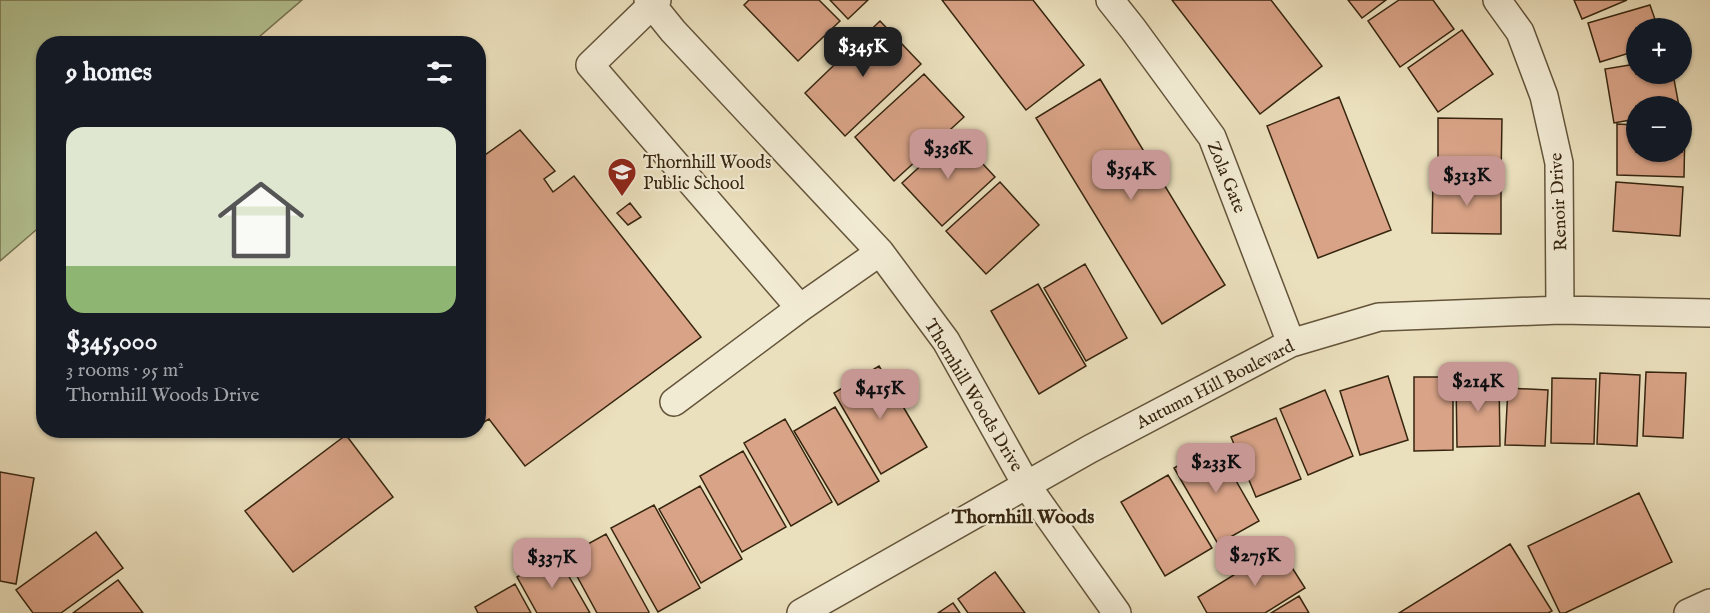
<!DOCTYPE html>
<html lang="en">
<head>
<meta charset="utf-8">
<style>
	:root { --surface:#171b24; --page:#242831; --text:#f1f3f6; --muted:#9ea1a6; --line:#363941; --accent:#c59692 }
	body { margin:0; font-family:"IM FELL English",serif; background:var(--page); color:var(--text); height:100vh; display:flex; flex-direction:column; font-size:22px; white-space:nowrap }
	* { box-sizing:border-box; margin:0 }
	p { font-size:20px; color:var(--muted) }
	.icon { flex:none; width:33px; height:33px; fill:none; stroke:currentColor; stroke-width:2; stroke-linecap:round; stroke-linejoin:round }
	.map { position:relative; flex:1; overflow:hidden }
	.details { position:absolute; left:36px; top:36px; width:450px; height:402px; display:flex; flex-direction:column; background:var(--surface); border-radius:24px; box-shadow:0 2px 4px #0004 }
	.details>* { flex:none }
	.controls { position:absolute; left:1626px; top:18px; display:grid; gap:12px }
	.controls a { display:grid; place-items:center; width:66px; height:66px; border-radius:50%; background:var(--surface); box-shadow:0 2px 4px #0004; font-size:30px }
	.price { position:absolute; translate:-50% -51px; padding:0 14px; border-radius:12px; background:var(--accent); color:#111; font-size:20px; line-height:39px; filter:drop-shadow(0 2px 3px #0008) }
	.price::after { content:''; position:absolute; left:50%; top:36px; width:18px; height:14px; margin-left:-9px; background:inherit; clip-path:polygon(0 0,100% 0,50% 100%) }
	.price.selected { background:#222; color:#fff }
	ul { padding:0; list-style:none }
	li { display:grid; align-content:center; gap:12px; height:318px; padding:0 30px }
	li+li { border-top:2px solid var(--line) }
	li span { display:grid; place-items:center; height:186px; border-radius:18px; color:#555 }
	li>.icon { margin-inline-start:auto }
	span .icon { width:108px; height:108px; fill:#fffc; stroke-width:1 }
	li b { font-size:26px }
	h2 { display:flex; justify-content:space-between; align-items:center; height:72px; padding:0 30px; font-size:26px }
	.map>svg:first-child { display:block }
	.green { fill:#b4c393; stroke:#757451; stroke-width:1.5 }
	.building { fill:#d9a387; stroke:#36250f; stroke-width:1.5 }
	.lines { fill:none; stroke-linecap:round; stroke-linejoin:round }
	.minor-casing { stroke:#63543a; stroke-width:30 }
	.minor { stroke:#f2ebd4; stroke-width:27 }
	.labels { text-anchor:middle; stroke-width:4.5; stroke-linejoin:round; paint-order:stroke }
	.poi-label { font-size:18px; fill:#36250f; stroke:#f2ebd4; text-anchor:start }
	.street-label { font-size:18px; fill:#36250f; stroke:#f2ebd4 }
	.neighbourhood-label { font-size:20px; font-weight:bold; fill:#36250f; stroke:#f2ebd4 }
</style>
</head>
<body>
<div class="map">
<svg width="1710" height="613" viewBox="0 0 1710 613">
	<rect width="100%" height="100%" fill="#ebe0bd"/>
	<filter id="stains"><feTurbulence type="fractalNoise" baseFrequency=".00333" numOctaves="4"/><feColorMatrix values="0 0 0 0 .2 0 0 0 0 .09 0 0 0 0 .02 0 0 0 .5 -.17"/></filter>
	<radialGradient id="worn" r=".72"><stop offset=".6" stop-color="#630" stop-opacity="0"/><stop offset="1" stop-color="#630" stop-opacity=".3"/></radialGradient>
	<!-- green -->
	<path class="green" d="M0 0H302L252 43 44 44 43 224 0 261Z"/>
	<!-- building -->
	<path class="building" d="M749 0H819L840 21 798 61 744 5Z
		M830 0H868L848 19Z
		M942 0H1033L1084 65 1026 110Z
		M1172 0H1271L1322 66 1260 114Z
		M1348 0H1386L1362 18Z
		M1399 0H1433L1454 29 1400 67 1368 21Z
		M1574 0H1627L1582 19Z
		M1650 5 1658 28H1636V51L1600 62 1588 23Z
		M880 21 921 64 845 136 805 93Z
		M1462 30 1493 74 1438 112 1408 68Z
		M1636 64V74H1673L1679 106H1636V119L1614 123 1605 69Z
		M924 74 964 117 894 181 855 137Z
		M1100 79 1225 285 1162 324 1036 118Z
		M1339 97 1391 230 1318 258 1267 126Z
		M1438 118 1502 119 1501 177H1438Z
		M1617 124 1636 125V152H1682V126H1685L1684 177 1617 175Z
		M520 130 555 171 544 179 553 192 574 176 701 337 525 466 489 419 484 422 478 416V160Z
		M955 134 995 177 942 226 902 183Z
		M1433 179 1501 180V234L1432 233Z
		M1000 182 1039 225 986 274 946 231Z
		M1616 182 1683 187 1680 236 1613 231Z
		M630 203 641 217 628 225 617 213Z
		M1085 264 1127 338 1086 361 1044 288Z
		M1038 284 1086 366 1039 394 991 311Z
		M879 366 927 447 881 474 834 393Z
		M1646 372 1686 373 1683 438 1643 436Z
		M1600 373 1640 375 1637 446 1597 444Z
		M1388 376 1408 440 1360 455 1340 391Z
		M1414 377H1453V450L1414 451Z
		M1552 378 1596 379 1594 444 1551 443Z
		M1456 379H1499L1500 446 1457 447Z
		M1508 388 1548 390 1545 446 1505 445Z
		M1325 390 1353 456 1308 475 1280 409Z
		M835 407 879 481 838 505 794 431Z
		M1276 418 1301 479 1256 497 1231 437Z
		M785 419 832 502 791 526 744 443Z
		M346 435 393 497 293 572 245 511Z
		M1215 444 1259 521 1218 544 1174 468Z
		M743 451 786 527 742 552 700 476Z
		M0 472 34 478 16 584 0 581Z
		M1168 475 1212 548 1165 576 1121 502Z
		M700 486 742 559 701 583 659 509Z
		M1639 493 1672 562 1565 613H1560L1528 546Z
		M654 505 700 588 658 612 611 528Z
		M96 532 123 568 61 613H33L16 590Z
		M606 534 649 612 648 613H597L566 556Z
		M1510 544 1552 611 1548 613H1399Z
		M1279 547 1305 588 1265 613H1207L1198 597Z
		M556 554 590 613H537L517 577Z
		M995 572 1025 613H968L958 599Z
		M118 580 143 613H73Z
		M515 584 531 613H478L475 607Z
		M1299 596 1309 613H1271Z
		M953 603 960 613H938Z"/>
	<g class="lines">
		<!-- minor casing -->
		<g class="minor-casing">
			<path id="minor" d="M648 0 673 31 880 252 946 341 1027 486 1117 613
				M657 0 590 65 800 308 880 252
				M1110 0 1133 29 1212 137 1291 343
				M1497 0 1520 32 1544 96 1559 163 1560 310
				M674 402 800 308
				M801 613 1090 449 1291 343 1379 317 1560 310 1710 313
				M1688 613 1710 603"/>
		</g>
		<!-- minor -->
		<use href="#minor" class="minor"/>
	</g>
	<!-- icons -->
	<defs>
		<g id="school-pin" transform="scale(1.5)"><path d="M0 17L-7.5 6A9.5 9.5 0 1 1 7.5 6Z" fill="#8f2418" stroke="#f2ebd4"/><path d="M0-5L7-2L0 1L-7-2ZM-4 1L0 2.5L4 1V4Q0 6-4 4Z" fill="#fff"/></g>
	</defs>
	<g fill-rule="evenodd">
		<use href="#school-pin" x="622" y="172"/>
	</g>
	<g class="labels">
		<!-- poi labels -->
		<g class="poi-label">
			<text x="643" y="168">Thornhill Woods<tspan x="643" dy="21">Public School</tspan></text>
		</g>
		<!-- street labels -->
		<g class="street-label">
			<text transform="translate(1227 177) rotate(68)" y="6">Zola Gate</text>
			<text transform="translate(1558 202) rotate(-93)" y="6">Renoir Drive</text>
			<text transform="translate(1215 384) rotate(-27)" y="6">Autumn Hill Boulevard</text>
			<text transform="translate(974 395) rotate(59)" y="6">Thornhill Woods Drive</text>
		</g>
		<!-- neighbourhood labels -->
		<g class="neighbourhood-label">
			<text x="1023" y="523">Thornhill Woods</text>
		</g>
	</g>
	<rect width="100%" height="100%" filter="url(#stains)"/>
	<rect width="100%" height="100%" fill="url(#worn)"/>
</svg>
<div class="controls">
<a>+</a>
<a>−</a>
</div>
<b class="price selected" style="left:863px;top:78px">$345K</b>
<b class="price" style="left:948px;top:180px">$336K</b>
<b class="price" style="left:1131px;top:201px">$354K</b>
<b class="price" style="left:1467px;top:207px">$313K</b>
<b class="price" style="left:1478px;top:413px">$214K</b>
<b class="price" style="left:880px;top:420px">$415K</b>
<b class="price" style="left:1216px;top:494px">$233K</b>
<b class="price" style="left:1255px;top:587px">$275K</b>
<b class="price" style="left:552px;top:589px">$337K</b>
<section class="details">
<h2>9 homes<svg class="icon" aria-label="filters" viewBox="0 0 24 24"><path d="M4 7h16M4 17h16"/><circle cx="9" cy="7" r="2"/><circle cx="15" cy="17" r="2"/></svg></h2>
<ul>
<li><span style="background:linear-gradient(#dfe7d0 75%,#8fb573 0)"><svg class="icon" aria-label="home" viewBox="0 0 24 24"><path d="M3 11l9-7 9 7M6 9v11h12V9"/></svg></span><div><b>$345,000</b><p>3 rooms · 95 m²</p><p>Thornhill Woods Drive</p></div></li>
</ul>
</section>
</div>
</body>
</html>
